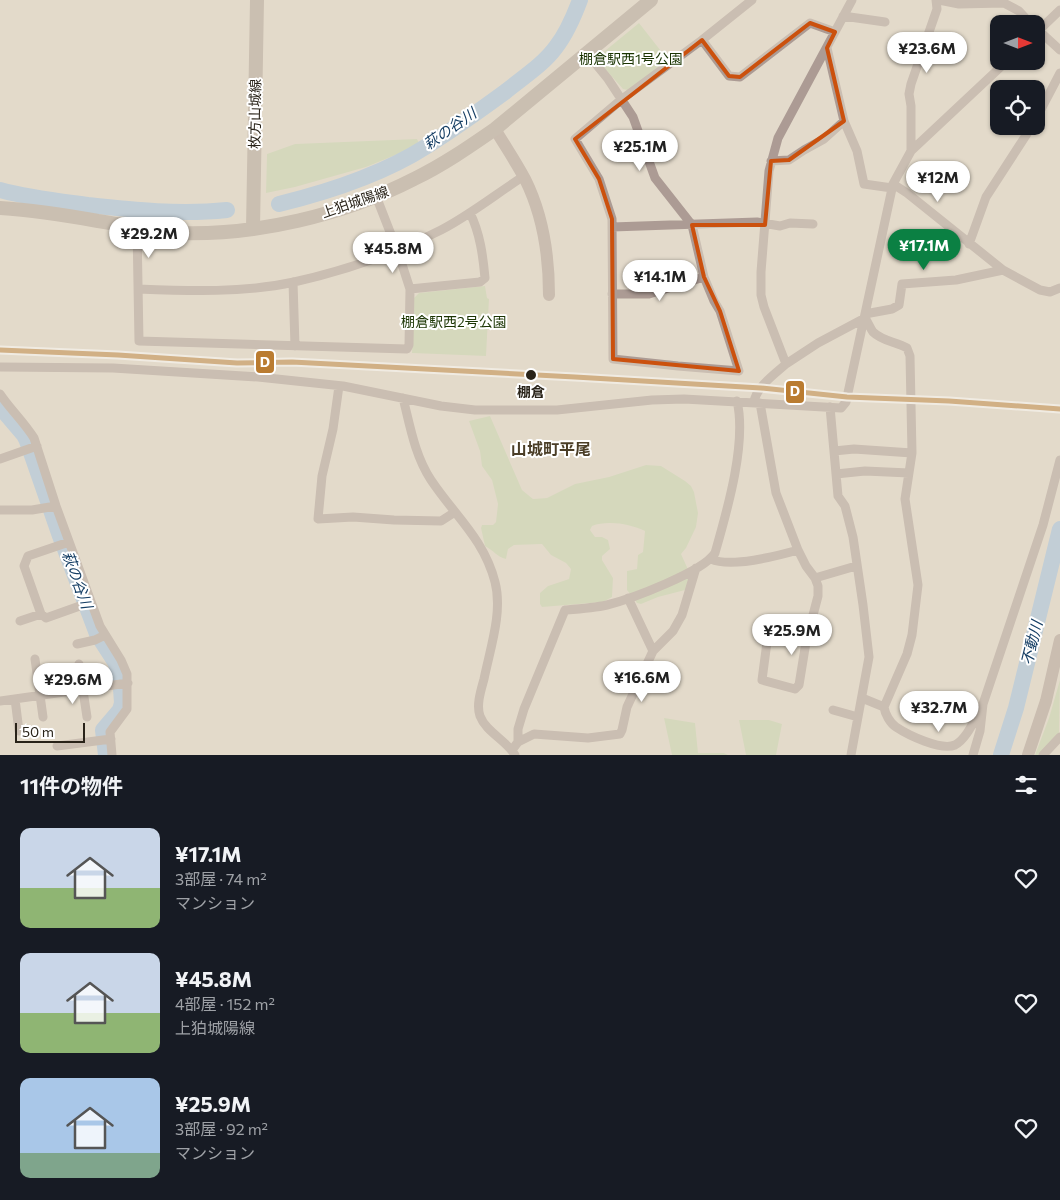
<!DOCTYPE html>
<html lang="ja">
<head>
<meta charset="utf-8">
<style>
	:root { --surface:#171b24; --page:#20242c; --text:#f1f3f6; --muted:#9ea1a6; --accent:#0b8043 }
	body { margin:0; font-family:Commissioner,"Noto Sans JP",sans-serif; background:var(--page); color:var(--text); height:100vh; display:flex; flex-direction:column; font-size:19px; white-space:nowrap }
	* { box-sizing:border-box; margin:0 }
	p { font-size:16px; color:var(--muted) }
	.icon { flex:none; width:28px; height:28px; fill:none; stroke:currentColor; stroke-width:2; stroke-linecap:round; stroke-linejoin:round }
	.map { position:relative; height:755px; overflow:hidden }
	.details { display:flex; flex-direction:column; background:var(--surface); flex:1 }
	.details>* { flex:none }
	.needle { width:32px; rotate:90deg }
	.fabs { position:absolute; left:990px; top:15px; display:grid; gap:10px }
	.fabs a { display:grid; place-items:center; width:55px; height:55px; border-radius:10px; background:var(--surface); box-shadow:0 1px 4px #0004; font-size:25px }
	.scale { position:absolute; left:15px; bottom:12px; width:70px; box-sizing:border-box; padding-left:5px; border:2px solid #292319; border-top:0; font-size:14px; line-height:18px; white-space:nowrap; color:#292319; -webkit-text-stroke:4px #fff; paint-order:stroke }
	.price { position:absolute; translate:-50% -42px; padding:0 11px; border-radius:18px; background:#fff; color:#222; font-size:16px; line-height:32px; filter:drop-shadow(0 1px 2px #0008) }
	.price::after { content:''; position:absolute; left:50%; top:30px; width:15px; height:11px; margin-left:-8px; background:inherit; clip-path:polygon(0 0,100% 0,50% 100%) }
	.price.selected { background:var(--accent); color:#fff }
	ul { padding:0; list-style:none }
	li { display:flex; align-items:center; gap:15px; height:125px; padding:0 20px }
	li span { display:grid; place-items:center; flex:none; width:140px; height:100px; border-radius:10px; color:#555 }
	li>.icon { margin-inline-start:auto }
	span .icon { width:60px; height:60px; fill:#fffc; stroke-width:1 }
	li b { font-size:21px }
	h2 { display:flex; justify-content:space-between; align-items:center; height:60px; padding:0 20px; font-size:21px }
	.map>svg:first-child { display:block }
	.green { fill:#c4d6ac }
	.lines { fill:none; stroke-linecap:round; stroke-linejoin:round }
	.river { stroke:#99bfe4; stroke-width:16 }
	.street { stroke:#ac9b94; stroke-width:9 }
	.secondary { stroke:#ab9990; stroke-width:12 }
	.primary { stroke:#ac9d92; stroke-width:14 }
	.rail-1-casing { stroke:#fff; stroke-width:9 }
	.rail-1 { stroke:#ba7c31; stroke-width:5 }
	.marked { fill:none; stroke:#cb510e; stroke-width:4; stroke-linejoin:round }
	.stop-dot { fill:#292319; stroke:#fff; stroke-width:2 }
	.labels { text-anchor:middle; stroke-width:4; stroke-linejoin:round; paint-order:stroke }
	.park-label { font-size:14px; fill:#1b3503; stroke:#fff }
	.street-label { font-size:14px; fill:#292319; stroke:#fff }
	.stop-label { font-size:14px; font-weight:bold; fill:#292319; stroke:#fff }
	.water-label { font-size:15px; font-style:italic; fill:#153e64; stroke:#fff }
	.quarter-label { font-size:16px; font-weight:bold; fill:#4a3d26; stroke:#fff }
	.line-badge { stroke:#fff; stroke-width:2 }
	.badge-label { font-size:14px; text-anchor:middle; font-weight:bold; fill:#fff }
</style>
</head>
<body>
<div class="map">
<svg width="1060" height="755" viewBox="0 0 1060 755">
	<rect width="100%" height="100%" fill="#e3dacb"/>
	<!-- green -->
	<path class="green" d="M639 23 668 60 628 90 623 89 599 62 600 55Z
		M417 139 420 145 366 167 295 187 266 193 267 154 295 144Z
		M485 286 487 298 489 299 486 356 412 353 414 298 419 293Z
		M490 416 522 490 533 499 547 498 575 484 609 477 646 465 661 466 685 481 691 486 694 492 698 513 696 527 686 548 681 554 691 576 689 589 658 597 641 604 637 603 627 590V571L637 569 638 555 643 552 645 531C630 524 608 520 592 526L590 530 595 537H602L608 540 610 549 602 556V560L613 578 612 597 603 602 542 607 540 604V593L548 586 569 579 571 569 566 563 551 555 542 544 514 545 508 549 506 559C497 557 493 550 485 546L481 528 482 525H493L496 522 498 504 492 480 482 466 480 451 469 421Z
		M1060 680 1059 733 1039 755H1035L1049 718Z
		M664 718 695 723 698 753H724L728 755H672Z
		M739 720H769L782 724 776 755H746Z"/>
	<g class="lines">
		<!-- river -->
		<path class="river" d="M0 190C29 198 58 201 88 205 134 210 180 215 227 210
			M279 204C328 192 385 173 427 146 454 129 479 111 505 92 522 78 543 65 556 47 567 33 574 16 580 0
			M0 407 24 435 27 441 60 536 97 634 115 662 120 675 122 703 120 710 103 730 106 755
			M1001 755 1016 708 1060 529"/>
		<!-- street -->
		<path class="street" d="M939 0 959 4 1004 3 1019 11 1031 24
			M843 16 885 22
			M1036 28 1060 50
			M1036 33 1060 10
			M702 40 729 76 740 77 810 23 835 32
			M586 52 608 79 633 117 655 178 692 225 704 277 714 301 720 311 739 371 678 366 613 359 612 219 599 179 575 139 622 99 702 40 752 0
			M1036 119 1060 73
			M844 121 857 151 864 184 892 188
			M911 151V106L909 94 911 84 937 9 936 0
			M771 161 789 160 804 150 824 139 844 121 827 48
			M893 184 907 193 1003 270 1040 290 1050 292 1060 288
			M612 227 757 222 780 226 790 223 813 224
			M137 228 139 341 407 349 409 345 410 289 399 255 376 196
			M969 244 986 197 1032 126
			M293 282 295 346
			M138 289C189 291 244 293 294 282 343 271 396 253 441 230 470 215 496 194 524 176
			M410 289 480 282 485 278C483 256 480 233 470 213
			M612 294H649L704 277
			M865 314 892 309 899 305 902 284 956 280 1003 270
			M786 364 818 343 865 318C868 322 870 328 873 332 882 341 896 342 907 348L910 356 912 453 905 499 918 585 912 635 907 654 884 707 862 698
			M0 367 113 368 258 377 343 386 441 406 475 410H557L652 400 684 399 841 408 846 402 893 184 911 151 1007 61
			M339 386 333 429 322 476 318 519 353 517 394 520 441 521 455 512
			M0 394C10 409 24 422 34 438L56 506 100 626 121 660 127 674V709L110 732 112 755
			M403 398C410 426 415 456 431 480 455 516 484 539 495 582 503 612 490 649 484 679 481 690 476 705 480 716 486 732 506 740 515 755
			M754 402C756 387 776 373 786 364L764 307 761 295V272L769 171 778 138 852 0
			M760 403 776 493 798 550 806 566 815 578 856 566
			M830 407 838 496 845 506 853 537 863 605 869 657 851 755
			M834 451 854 449 912 453
			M0 459 37 446
			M836 474 865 471 909 473
			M0 510H32L56 506
			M69 542 28 556 24 566 41 614 46 618 91 602
			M711 559C730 568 777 556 798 550
			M628 598 653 651
			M20 621 41 614
			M769 627 762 680 795 689 799 685 806 642 818 596V586L815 578
			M77 644 95 640 105 635
			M35 659 43 717
			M79 664 87 717
			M15 699 19 731
			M0 701 128 683
			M884 707C885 714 890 723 896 727 908 735 941 751 955 745 967 739 975 718 982 707
			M833 710 858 717
			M518 742 534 734 588 738 620 734 622 730 627 707 653 651 673 631 682 615 696 568
			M57 746 111 739
			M512 750 518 742V729L524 709 565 610C579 609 594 608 607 605 631 599 703 572 715 553 727 511 747 443 737 401
			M973 755 980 731 983 704 1043 525 1060 460
			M1043 755 1060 737"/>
		<!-- secondary -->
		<path class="secondary" d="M495 129C505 146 516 162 525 179 543 215 549 255 549 295
			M1028 755 1046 701 1060 640"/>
		<!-- primary -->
		<path class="primary" d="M0 208C33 210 65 215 98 221 124 225 150 231 176 233 255 236 344 215 414 179 443 165 469 147 495 129L651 0
			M253 228 257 0"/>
		<!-- rail-1 casing -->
		<g class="rail-1-casing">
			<path id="rail-1" d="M0 350 118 355 237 363 292 362 575 377 761 388 847 397 949 401 1060 409"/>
		</g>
		<!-- rail-1 -->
		<use href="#rail-1" class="rail-1"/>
	</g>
	<!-- marked area -->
	<path d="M0 0H1060V755H0ZM810 23 835 32 827 48 844 121 789 160 771 161 765 225H692L704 277 720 311 739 371 613 359 612 219 599 179 575 139 702 40 729 76 740 77Z" fill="#e3dacb" fill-opacity=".55" fill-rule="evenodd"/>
	<path class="marked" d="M810 23 835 32 827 48 844 121 789 160 771 161 765 225H692L704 277 720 311 739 371 613 359 612 219 599 179 575 139 702 40 729 76 740 77Z"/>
	<!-- markers -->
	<circle class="stop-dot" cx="531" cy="375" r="6"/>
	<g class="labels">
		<!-- park labels -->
		<g class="park-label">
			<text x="631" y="64">棚倉駅西1号公園</text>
			<text x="454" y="327">棚倉駅西2号公園</text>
		</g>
		<!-- street labels -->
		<g class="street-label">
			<text transform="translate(255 114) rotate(-89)" y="5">枚方山城線</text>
			<text transform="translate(355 202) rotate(-19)" y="5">上狛城陽線</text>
		</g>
		<!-- stop labels -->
		<g class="stop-label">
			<text x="531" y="397">棚倉</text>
		</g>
		<!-- water labels -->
		<g class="water-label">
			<text transform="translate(450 129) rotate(-35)" y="5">萩の谷川</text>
			<text transform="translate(77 580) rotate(70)" y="5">萩の谷川</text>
			<text transform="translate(1032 643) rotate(-76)" y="5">不動川</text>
		</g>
		<!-- quarter labels -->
		<g class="quarter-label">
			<text x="551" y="455">山城町平尾</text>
		</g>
	</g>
	<g class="line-badge">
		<rect x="255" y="350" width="20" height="24" rx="5" fill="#ba7c31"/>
		<rect x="785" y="380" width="20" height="24" rx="5" fill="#ba7c31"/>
	</g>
	<g class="badge-label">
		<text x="265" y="367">D</text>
		<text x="795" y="396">D</text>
	</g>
</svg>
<div class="fabs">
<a><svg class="needle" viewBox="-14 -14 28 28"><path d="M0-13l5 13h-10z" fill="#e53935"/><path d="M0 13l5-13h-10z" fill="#9ea1a6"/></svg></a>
<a><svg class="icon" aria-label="locate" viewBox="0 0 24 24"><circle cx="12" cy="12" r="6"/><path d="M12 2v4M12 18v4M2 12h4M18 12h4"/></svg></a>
</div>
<div class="scale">50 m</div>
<b class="price" style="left:927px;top:74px">¥23.6M</b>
<b class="price" style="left:640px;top:172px">¥25.1M</b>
<b class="price" style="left:938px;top:203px">¥12M</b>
<b class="price" style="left:149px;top:259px">¥29.2M</b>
<b class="price selected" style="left:924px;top:271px">¥17.1M</b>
<b class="price" style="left:393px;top:274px">¥45.8M</b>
<b class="price" style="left:660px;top:302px">¥14.1M</b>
<b class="price" style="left:792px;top:656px">¥25.9M</b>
<b class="price" style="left:642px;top:703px">¥16.6M</b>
<b class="price" style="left:73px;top:705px">¥29.6M</b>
<b class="price" style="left:939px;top:733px">¥32.7M</b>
</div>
<section class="details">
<h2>11件の物件<svg class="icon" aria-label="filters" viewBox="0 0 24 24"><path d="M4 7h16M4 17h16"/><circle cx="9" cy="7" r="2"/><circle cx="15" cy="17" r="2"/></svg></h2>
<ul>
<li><span style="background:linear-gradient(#c9d6e8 60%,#8fb573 0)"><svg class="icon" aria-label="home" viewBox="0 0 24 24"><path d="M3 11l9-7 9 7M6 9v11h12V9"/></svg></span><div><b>¥17.1M</b><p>3部屋 · 74 m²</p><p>マンション</p></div><svg class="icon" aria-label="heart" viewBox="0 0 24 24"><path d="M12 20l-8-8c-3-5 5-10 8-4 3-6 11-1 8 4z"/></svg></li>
<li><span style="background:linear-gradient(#c9d6e8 60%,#8fb573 0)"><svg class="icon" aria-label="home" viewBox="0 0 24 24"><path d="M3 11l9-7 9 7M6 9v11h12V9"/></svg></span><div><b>¥45.8M</b><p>4部屋 · 152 m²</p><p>上狛城陽線</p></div><svg class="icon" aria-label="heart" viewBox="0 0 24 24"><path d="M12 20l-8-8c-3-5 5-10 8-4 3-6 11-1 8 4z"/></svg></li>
<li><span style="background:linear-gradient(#a9c7e8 75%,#7fa58c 0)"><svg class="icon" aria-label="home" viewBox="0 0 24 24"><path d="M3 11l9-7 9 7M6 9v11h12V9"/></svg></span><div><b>¥25.9M</b><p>3部屋 · 92 m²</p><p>マンション</p></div><svg class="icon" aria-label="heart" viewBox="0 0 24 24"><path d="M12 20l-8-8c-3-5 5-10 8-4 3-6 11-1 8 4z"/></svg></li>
</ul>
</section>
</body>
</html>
